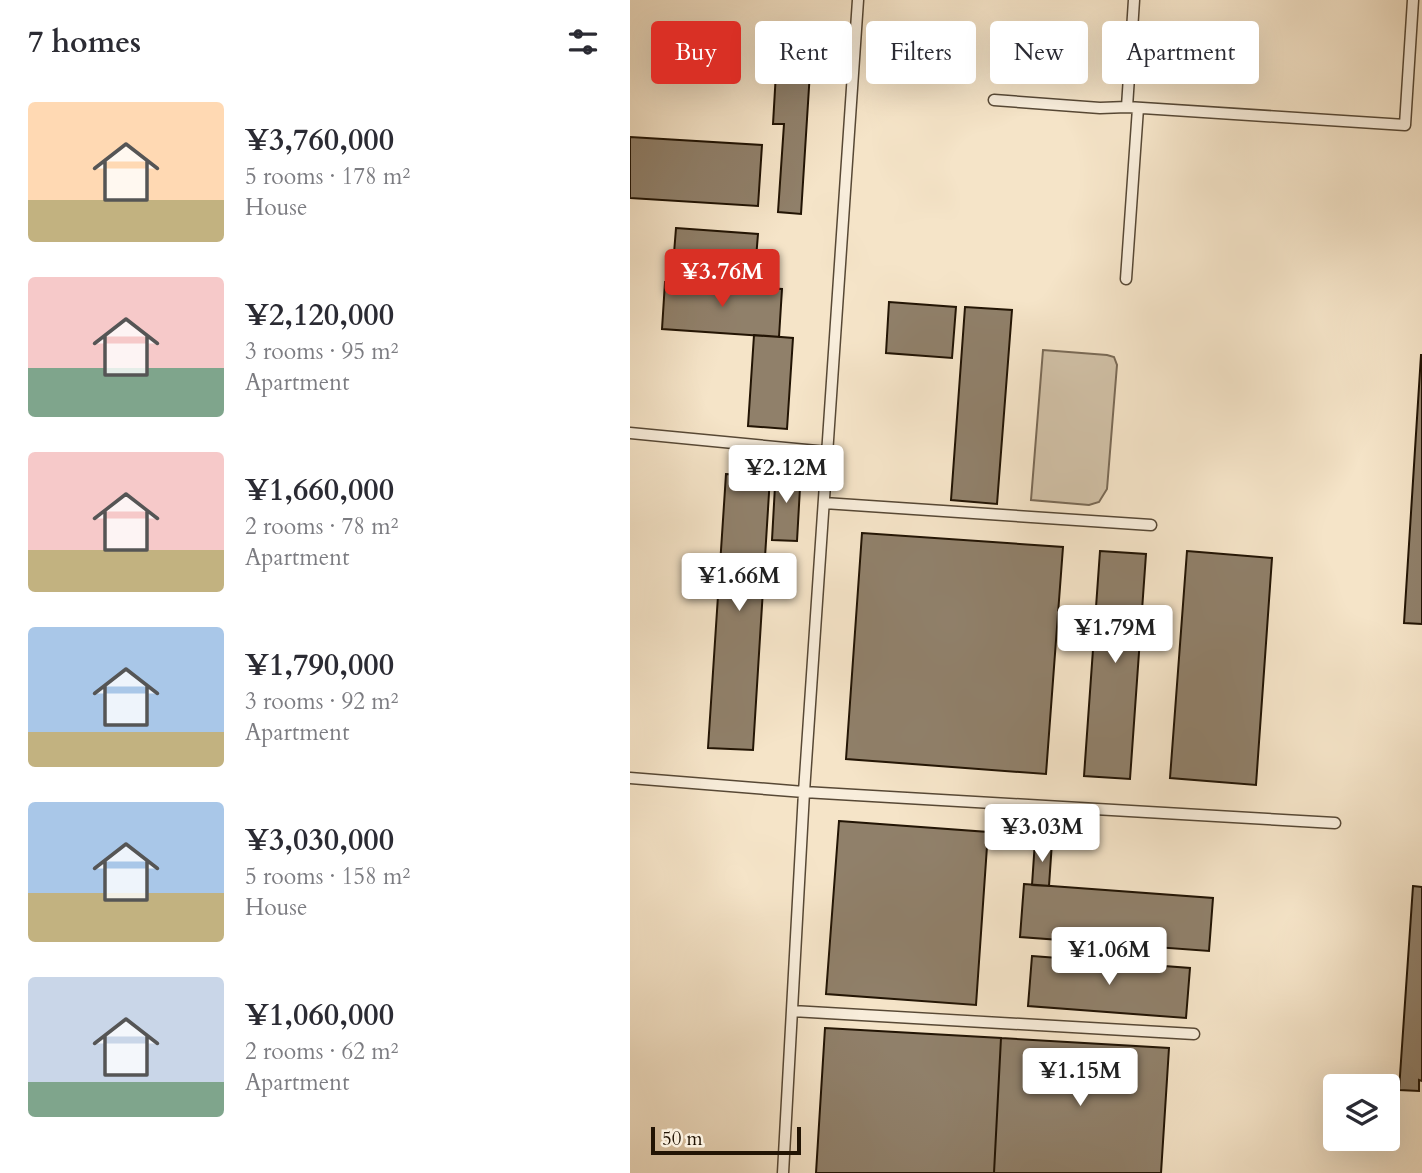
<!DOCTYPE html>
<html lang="en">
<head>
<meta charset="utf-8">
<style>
	:root { --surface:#fff; --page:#f2f2f3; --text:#2b2b33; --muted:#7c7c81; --accent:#d93025 }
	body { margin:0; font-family:Cardo,serif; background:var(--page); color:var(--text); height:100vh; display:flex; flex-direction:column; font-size:26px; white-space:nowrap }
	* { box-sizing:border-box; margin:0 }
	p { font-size:23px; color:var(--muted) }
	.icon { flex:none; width:38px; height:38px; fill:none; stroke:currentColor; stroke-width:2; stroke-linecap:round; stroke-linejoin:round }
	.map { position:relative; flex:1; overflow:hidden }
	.details { display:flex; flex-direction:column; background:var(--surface); width:630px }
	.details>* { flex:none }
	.guide { position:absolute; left:21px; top:21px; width:665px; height:63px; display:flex; gap:14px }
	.controls { position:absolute; left:693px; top:1074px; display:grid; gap:14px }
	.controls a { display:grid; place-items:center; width:77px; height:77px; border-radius:7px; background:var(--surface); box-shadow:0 7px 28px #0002; font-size:35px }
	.scale { position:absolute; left:21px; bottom:18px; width:150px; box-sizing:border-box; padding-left:7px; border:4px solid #221404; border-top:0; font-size:19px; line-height:24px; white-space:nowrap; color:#221404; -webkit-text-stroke:5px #f8eddb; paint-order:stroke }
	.price { position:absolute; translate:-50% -60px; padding:0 16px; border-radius:7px; background:#fff; color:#222; font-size:23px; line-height:46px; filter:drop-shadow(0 2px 4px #0008) }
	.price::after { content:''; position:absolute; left:50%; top:42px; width:21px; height:16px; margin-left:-10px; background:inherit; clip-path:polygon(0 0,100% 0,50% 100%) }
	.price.current { background:var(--accent); color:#fff }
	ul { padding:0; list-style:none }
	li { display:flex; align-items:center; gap:21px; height:175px; padding:0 28px }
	li span { display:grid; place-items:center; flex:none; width:196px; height:140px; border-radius:7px; color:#555 }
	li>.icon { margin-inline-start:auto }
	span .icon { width:84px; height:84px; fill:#fffc; stroke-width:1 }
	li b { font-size:30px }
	h2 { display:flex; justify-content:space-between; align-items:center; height:84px; padding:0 28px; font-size:30px }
	.tag { padding:0 24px; border-radius:7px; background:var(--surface); box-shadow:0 7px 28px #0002; font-size:24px; line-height:63px }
	.tag.current { background:var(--accent); color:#fff }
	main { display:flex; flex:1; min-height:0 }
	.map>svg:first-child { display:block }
	.green { fill:#d1c1a7; stroke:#7a6a56; stroke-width:2 }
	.building { fill:#90806a; stroke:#221404; stroke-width:2 }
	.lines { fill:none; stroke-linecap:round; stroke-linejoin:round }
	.lane-casing { stroke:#574835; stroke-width:13 }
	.lane { stroke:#f8eddb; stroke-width:10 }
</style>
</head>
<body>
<main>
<section class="details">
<h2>7 homes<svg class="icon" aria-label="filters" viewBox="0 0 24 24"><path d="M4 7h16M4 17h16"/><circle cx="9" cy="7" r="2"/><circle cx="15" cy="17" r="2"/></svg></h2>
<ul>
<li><span style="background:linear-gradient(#ffd9b3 70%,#c2b280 0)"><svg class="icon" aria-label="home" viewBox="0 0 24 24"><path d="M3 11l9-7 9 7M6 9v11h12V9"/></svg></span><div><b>¥3,760,000</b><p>5 rooms · 178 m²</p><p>House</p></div></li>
<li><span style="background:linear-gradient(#f6c9c9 65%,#7fa58c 0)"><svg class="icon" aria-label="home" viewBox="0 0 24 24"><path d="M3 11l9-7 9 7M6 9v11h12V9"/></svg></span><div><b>¥2,120,000</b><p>3 rooms · 95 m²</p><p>Apartment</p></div></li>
<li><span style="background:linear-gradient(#f6c9c9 70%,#c2b280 0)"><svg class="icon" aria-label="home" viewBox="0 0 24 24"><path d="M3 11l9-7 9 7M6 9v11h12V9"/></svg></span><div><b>¥1,660,000</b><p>2 rooms · 78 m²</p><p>Apartment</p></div></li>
<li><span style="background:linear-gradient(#a9c7e8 75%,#c2b280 0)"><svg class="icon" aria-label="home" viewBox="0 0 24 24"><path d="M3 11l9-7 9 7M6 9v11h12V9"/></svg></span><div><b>¥1,790,000</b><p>3 rooms · 92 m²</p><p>Apartment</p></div></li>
<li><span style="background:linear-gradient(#a9c7e8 65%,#c2b280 0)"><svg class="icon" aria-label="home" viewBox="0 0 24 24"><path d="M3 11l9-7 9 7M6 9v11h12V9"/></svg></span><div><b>¥3,030,000</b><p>5 rooms · 158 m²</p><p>House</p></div></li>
<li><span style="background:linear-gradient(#c9d6e8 75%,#7fa58c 0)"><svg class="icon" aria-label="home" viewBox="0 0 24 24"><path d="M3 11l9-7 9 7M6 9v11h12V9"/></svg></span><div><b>¥1,060,000</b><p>2 rooms · 62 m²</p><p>Apartment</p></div></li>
</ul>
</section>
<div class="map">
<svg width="792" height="1173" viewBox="0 0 792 1173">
	<rect width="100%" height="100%" fill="#f5e4c8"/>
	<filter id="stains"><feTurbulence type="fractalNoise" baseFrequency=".00286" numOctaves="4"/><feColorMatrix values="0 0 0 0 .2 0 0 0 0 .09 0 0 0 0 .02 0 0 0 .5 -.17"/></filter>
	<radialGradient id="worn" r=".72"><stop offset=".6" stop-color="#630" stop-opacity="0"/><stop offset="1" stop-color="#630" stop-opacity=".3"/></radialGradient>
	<!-- green -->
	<path class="green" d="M413 350 477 355 484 357 487 365 477 489 469 502 459 505 401 500Z"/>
	<!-- building -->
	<path class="building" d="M148 38 182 40 171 214 148 212 154 124H143Z
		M0 137 132 145 128 206 0 198Z
		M46 228 128 234 125 271 43 266Z
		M35 282 152 289 149 337 32 329Z
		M259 302 326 307 322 358 256 353Z
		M335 307 382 310 367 504 321 500Z
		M124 335 163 338 157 429 118 426Z
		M791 355H792V624L774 623Z
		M146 468 171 470 167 541 142 540Z
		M96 474 140 477 123 750 78 748Z
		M232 533 433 547 416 774 216 759Z
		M470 551 516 554 500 779 454 776Z
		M557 551 642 558 626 785 540 778Z
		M209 821 358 832 346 1005 196 994Z
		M405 841 422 842 419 886 402 885Z
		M394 884 583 898 579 951 390 937Z
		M783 886 792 887V1081L789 1080V1091L769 1090Z
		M402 956 560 968 556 1018 398 1006Z
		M195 1028 371 1038 364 1173H186Z
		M371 1038 539 1048 531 1173H364Z"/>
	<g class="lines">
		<!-- lane casing -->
		<g class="lane-casing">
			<path id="lane" d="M504 0 497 107 775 125 783 0
				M364 100 470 108 497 107
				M496 279 508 108
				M0 433 198 452
				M194 503 521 525
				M0 778 174 792 705 823
				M162 1011 564 1034
				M153 1173 174 792 228 0"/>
		</g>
		<!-- lane -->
		<use href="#lane" class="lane"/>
	</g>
	<rect width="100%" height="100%" filter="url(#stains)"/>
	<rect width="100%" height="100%" fill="url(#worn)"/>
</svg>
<div class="controls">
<a><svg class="icon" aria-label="layers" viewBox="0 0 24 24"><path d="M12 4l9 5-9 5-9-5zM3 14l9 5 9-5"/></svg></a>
</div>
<div class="scale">50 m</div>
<b class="price current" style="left:92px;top:309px">¥3.76M</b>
<b class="price" style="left:156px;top:505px">¥2.12M</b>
<b class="price" style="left:109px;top:613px">¥1.66M</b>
<b class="price" style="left:485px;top:665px">¥1.79M</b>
<b class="price" style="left:412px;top:864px">¥3.03M</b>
<b class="price" style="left:479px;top:987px">¥1.06M</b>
<b class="price" style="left:450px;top:1108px">¥1.15M</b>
<div class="guide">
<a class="tag current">Buy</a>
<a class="tag">Rent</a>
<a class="tag">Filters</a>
<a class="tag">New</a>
<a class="tag">Apartment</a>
</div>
</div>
</main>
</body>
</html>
